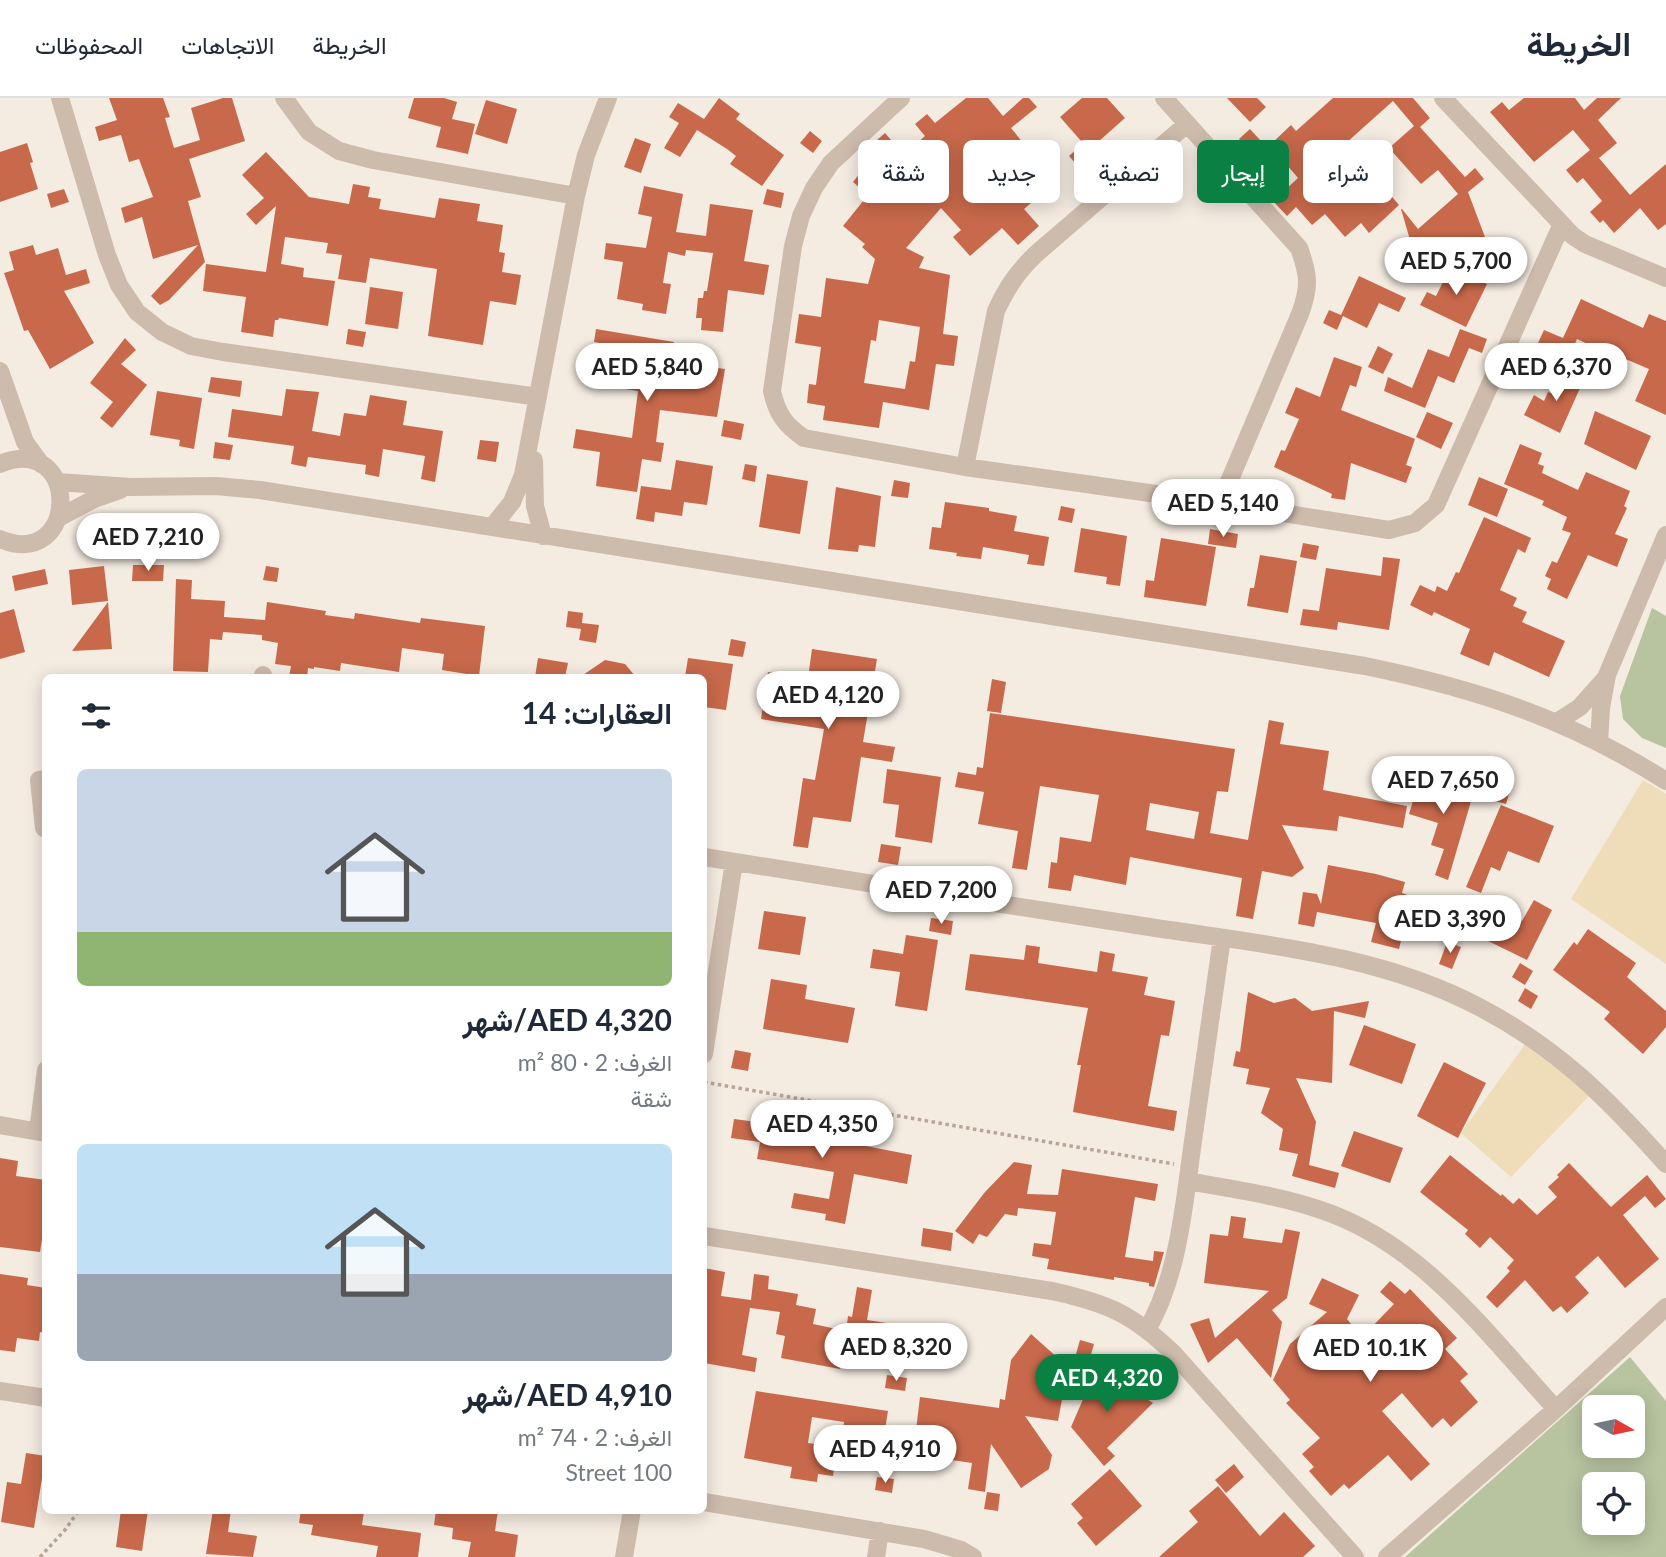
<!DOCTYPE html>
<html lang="ar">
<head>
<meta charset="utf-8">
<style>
	:root { --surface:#fff; --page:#f2f2f3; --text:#1f2937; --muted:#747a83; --line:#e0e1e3; --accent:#0b8043 }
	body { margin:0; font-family:Lato,Vazirmatn,sans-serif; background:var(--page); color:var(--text); direction:rtl; height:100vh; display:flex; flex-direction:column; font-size:26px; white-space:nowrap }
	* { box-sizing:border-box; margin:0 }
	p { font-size:23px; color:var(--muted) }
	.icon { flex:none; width:38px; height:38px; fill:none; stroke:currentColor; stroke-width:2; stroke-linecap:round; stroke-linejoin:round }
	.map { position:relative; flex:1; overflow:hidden; direction:ltr }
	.drawer { position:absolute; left:42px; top:576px; width:665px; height:840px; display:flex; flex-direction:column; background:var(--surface); border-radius:10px; box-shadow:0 4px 18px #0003; direction:rtl }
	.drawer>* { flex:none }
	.hud { position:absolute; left:728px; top:42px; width:665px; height:63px; direction:rtl; display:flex; gap:14px }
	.needle { width:46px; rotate:99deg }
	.tools { position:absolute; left:1582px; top:1297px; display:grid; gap:14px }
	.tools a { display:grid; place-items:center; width:63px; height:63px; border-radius:10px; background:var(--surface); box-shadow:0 4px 18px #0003; font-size:35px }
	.price { position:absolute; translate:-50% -60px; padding:0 16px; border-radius:24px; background:#fff; color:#222; font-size:23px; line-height:46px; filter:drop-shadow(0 2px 4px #0008) }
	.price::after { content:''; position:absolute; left:50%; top:42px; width:21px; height:16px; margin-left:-10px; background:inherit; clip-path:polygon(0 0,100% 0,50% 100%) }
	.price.active { background:var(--accent); color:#fff }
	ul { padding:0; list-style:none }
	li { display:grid; align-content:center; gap:14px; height:371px; padding:0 35px }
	li span { display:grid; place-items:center; height:217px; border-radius:10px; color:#555 }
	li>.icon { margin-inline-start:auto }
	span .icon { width:126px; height:126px; fill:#fffc; stroke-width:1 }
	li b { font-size:30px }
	h2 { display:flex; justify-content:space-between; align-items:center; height:84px; padding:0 35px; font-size:30px }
	.tag { padding:0 24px; border-radius:10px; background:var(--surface); box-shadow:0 4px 18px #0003; font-size:24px; line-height:63px }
	.tag.active { background:var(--accent); color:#fff }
	header { display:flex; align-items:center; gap:42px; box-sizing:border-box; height:98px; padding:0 35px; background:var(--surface); border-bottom:2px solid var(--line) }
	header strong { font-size:33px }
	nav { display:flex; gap:38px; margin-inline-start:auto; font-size:24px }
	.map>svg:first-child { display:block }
	.green { fill:#b8c4a0; fill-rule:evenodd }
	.sand { fill:#efdcb8 }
	.building { fill:#c8694b; fill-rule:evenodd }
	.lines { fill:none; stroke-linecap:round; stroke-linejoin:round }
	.path { stroke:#b9a596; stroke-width:3.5; stroke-dasharray:3.5 3.5; stroke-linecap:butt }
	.minor { stroke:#cdbbac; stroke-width:18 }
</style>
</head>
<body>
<header>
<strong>الخريطة</strong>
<nav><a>الخريطة</a><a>الاتجاهات</a><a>المحفوظات</a></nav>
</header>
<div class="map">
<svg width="1666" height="1459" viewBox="0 0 1666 1459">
	<rect width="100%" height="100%" fill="#f4ebe1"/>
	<!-- green -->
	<path class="green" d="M1652 510 1666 518V650L1642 640 1623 621 1620 598Z
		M1630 1259 1666 1303V1459H1405ZM1594 1309H1633V1348H1594ZM1594 1386H1633V1424H1594Z"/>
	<!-- sand -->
	<path class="sand" d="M1643 682 1666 696V866L1571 801Z
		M1526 945 1591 996 1511 1079 1461 1035Z"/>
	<!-- building -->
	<path class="building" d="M109 0H163L170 19 165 20 174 50 200 42 191 10 223 0H232L245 43 189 61 201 99 188 103 205 164 169 202 160 207 151 198 198 147 153 161 142 119 125 125 121 110 153 99 139 61 129 64 121 37 99 43 95 29 117 22Z
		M414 0H444L457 4 452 21 475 26 468 56 436 49 441 29 408 20Z
		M719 0 740 16 736 21 784 57 762 88 730 66 736 58 727 51 697 32 680 59 664 50 679 25 669 19 678 5 704 21Z
		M966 0H988L1003 18 1023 0H1029L1037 9 1011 30 1037 62 1033 65 1052 87 1024 111 1039 128 1018 147 1002 130 970 158 953 139 961 132 941 110 906 150 924 159 919 170 950 177 943 236 958 238 954 268 936 266 929 312 883 304 879 330 823 322 825 308 807 305 809 286 816 287 821 249 795 245 799 216 821 219 826 180 868 186 875 161 862 149 865 146 843 128 868 97 853 84 868 65 861 56 885 35 904 57 925 38 915 26 927 16 935 25ZM879 222 920 229 915 264 910 263 905 291 864 285 871 242 876 243Z
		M1082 0H1107L1125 20 1089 52 1060 19Z
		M1227 0H1257L1266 9 1250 24Z
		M1333 0H1413L1430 20 1420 29 1465 79 1475 70 1484 81 1468 94 1491 155 1456 158 1460 150 1441 157 1439 151 1415 159 1401 111H1402L1418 131 1458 96 1438 72 1421 86 1389 50 1414 28 1393 3 1346 45 1399 107 1369 135 1361 125 1345 139 1325 116 1312 127 1296 109 1287 118 1273 103 1298 80 1270 47 1291 27 1296 33Z
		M1524 0H1575L1584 12 1597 0H1621L1598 22 1617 45 1599 60 1630 97 1666 66V126L1658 132 1640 110 1614 135 1603 122 1600 125 1590 114 1602 103 1583 80 1577 85 1566 72 1590 52 1573 32 1534 64 1490 14 1502 4 1509 12Z
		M486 2 517 11 507 46 475 36Z
		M1250 31 1271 54 1260 64 1239 41Z
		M810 33 822 43 813 55 800 45Z
		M635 40 651 46 641 75 624 69Z
		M27 45 33 64 30 65 38 91 0 104V54Z
		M1081 47 1101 71 1089 81 1069 58Z
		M266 54 309 99 349 106 353 86 370 89 368 99 381 101 379 111 435 120 439 100 480 106 477 123 503 127 499 154 505 155 502 174 521 177 516 207 490 203 483 247 428 238 437 171 370 160 366 185 338 181 342 157 326 155 328 145 285 139 281 166 304 170 303 179 335 183 328 228 279 220 278 222H275L273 239 241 234 246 199 203 193 206 166 266 174 276 108 256 127 246 116 264 100 242 77Z
		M644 88 683 96 676 134 706 138 710 106 753 112 744 163 769 167 764 197 728 192 723 234 701 232 702 220H696L698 200H703L704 193H707L713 155 686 152 685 158 668 154 663 185 671 186 666 216 642 212 643 206 617 201 623 164 604 161 606 145 646 150 652 119 638 116Z
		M64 91 69 104 51 110 47 96Z
		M767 91 784 95 781 110 763 106Z
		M33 147 36 157 58 150 66 177 86 171 90 185 64 193 94 245 50 271 28 232 24 233 4 175 14 172 9 154Z
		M1518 149 1519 164 1502 165V150Z
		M1451 168 1487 186 1466 229 1420 207 1427 194 1436 198Z
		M1359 178 1406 200 1399 214 1379 205 1367 230 1343 218 1337 232 1323 225 1329 212 1341 217Z
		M370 189 403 194 398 231 365 226Z
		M1581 201 1643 230 1649 216 1666 223V317L1635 303 1649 271 1621 259 1619 263 1604 256 1605 254 1577 241 1564 272 1532 258 1544 232 1563 240Z
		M348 231 366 234 363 249 346 246Z
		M596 231 674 244 671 264 725 271 717 319 660 312 656 344 664 345 661 364 642 361 637 394 596 388 600 354 573 350 576 331 632 340 638 293 625 291 626 283 600 279 605 246 594 244Z
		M1460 231 1487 241 1482 255 1469 250 1454 285 1438 278 1425 310 1384 293 1388 279 1412 290 1428 251 1449 259Z
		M125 240 136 252 121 266 147 287 112 330 100 320 113 304 90 285Z
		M1378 248 1393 256 1383 276 1368 269Z
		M1334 259 1362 269 1356 289 1350 287 1341 312 1415 341 1406 367 1412 369 1406 385 1351 365 1345 402 1331 400 1332 396 1274 369 1281 352 1285 353 1299 321 1285 315 1296 289 1320 299Z
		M1566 272 1584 281 1560 335 1524 317 1534 297 1544 303 1548 294 1553 296Z
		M211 279 242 283 240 299 208 294Z
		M286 291 319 294 312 333 340 338 344 315 366 318 370 297 407 303 403 327 443 333 435 384 421 381 425 358 383 351 379 379 365 376 366 367 308 359 306 369 291 366 294 348 228 339 232 311 282 318Z
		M157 293 202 300 194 351 179 348 180 342 150 337Z
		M1595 313 1651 338 1636 372 1584 346Z
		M1427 314 1453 325 1441 351 1416 339Z
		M724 322 744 326 741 342 721 338Z
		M480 342 499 344 496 364 477 361Z
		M215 344 233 347 230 362 213 360Z
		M1520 346 1542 355 1538 366 1544 368 1542 375 1578 392 1586 374 1630 393 1624 408 1627 410 1615 436 1628 441 1617 469 1588 457 1567 501 1547 491 1551 481 1545 478 1552 463 1557 465 1571 435 1562 432 1567 419 1542 407 1544 403 1504 386Z
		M676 362 713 368 707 407 684 404 682 418 655 414 654 424 636 421 641 388 671 392Z
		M745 366 757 368 755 384 742 381Z
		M767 376 808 383 800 436 759 429Z
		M1479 379 1508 391 1497 419 1468 407Z
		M894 382 910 385 908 400 891 398Z
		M836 389 881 398 875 449 859 447 858 454 828 451Z
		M945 404 989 410V413L1017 418 1014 433 1049 439 1044 468 1027 466 1029 457 983 449 981 461 956 458 957 455 929 451 932 429 941 430Z
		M1061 408 1075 411 1072 425 1058 422Z
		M1484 419 1531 440 1525 455 1518 451 1500 492 1517 500 1513 508 1527 514 1522 524 1565 543 1549 579 1494 554 1489 568 1460 556 1470 531 1434 514 1432 518 1410 507 1420 487 1435 494 1437 488 1447 493 1456 474 1459 475Z
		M1081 430 1127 438 1120 488 1106 486 1107 479 1074 474Z
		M1210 431 1238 436 1236 450 1208 446Z
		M1161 440 1216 449 1206 508 1144 499 1146 482 1154 483Z
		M1303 445 1319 448 1316 462 1300 459Z
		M1260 457 1297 463 1288 515 1247 508 1250 490H1254Z
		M1383 459 1400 461 1389 532 1338 524 1337 532 1300 527 1303 511 1319 513 1326 470 1381 478Z
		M133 467H164L163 483H132Z
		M104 468 108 503 72 507 69 472Z
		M266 468 279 470 277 484 263 482Z
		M45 471 48 486 15 493 12 478Z
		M176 481 192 482 191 501 225 503 224 519 265 522 267 504 326 513 325 517 354 521 355 515 420 525 421 520 485 528 479 578 442 572 444 556 402 550 399 574 341 565 340 573 314 569V571L308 570 307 579H289L291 568 275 566 278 545 262 542V537L223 534 222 542 210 541 208 574 173 573Z
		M108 504 112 551 72 553Z
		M14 511 25 554 0 561V515Z
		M568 513 583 515 582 525 599 527 596 545 579 542 581 531 566 529Z
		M731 541 746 544 743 559 728 557Z
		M812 551 877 561 863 644 895 649 892 664 861 659 851 724 813 719 808 750 793 748 803 680 815 682 824 631 761 621 768 574 808 580Z
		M538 560 568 565 565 579H535Z
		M688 560 733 566 726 612 704 609V579H685Z
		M605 562 625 566 636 579H580Z
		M992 581 1006 584 1001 615 987 613Z
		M990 615 1235 651 1228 694 1217 693 1210 735 1248 742 1269 622 1284 625 1280 646 1329 653 1323 692 1407 708 1403 730 1339 718 1337 733 1282 727 1304 770 1292 779 1262 773 1253 821 1236 818 1242 780 1130 759 1126 787 1074 777 1071 793 1048 790 1051 764 1057 765 1060 739 1091 744 1099 697 1040 688 1027 772 1012 770 1018 733 978 726 984 694 955 689 958 674 976 677 977 669 983 670ZM1150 705 1199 714 1194 741 1146 732Z
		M887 671 941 679 932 745 895 739 899 707 883 705Z
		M1483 673 1513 682 1506 706 1476 698Z
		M1421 677 1474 693 1448 782 1435 777 1444 751 1431 747 1438 725 1409 716Z
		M1501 707 1554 728 1539 765 1508 753 1500 773 1491 769 1481 795 1466 789Z
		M881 746 901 749 898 767 878 764Z
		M1328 767 1376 776 1405 784 1402 795 1433 806 1435 802 1461 811 1451 841 1405 826 1399 851 1371 844 1376 825 1317 814 1314 829 1298 826 1303 794 1317 796 1321 806Z
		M1534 802 1552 812 1527 862 1482 840 1497 810 1522 823Z
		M764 813 806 819 800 857 758 851Z
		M931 820 953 823 951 837 929 833Z
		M1588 831 1636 865 1627 879 1666 913V929L1643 956 1604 921 1610 914 1553 872 1574 844 1577 847Z
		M906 837 938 842 927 913 895 908 900 874 870 870 873 851 903 856Z
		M1447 844 1461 849 1452 871 1439 866Z
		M1026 847 1040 849 1038 865 1097 874 1100 853 1115 856 1112 873 1148 879 1144 897 1175 903 1169 938 1161 937 1148 1008 1177 1013 1174 1033 1073 1014 1081 967H1077L1088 910 965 892 970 856 1024 862Z
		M1520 865 1533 873 1525 887 1512 879Z
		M771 881 807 887 805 901 855 910 848 945 763 931Z
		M1525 890 1538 898 1531 911 1518 903Z
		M1248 894 1274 905 1295 900 1312 913 1369 903 1365 920 1334 913 1332 985 1296 980 1316 1024 1309 1067 1339 1075 1335 1090 1292 1078 1298 1056 1279 1052 1283 1031 1261 1015 1270 990 1246 986 1249 971 1233 968 1236 953 1240 954Z
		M1364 927 1416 946 1402 986 1349 967Z
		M735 952 751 955 748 973 731 970Z
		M1444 964 1486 985 1458 1040 1417 1018Z
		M758 1016 803 1022 802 1030 836 1036 835 1042 912 1057 907 1086 854 1076 845 1126 825 1122 826 1116 791 1110 794 1095 829 1101 834 1074 757 1061 760 1044 731 1040 734 1021 757 1024Z
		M1354 1033 1403 1050 1390 1085 1341 1068Z
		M1450 1057 1501 1098 1502 1096 1513 1106 1519 1100 1537 1117 1557 1099 1548 1089 1559 1079 1557 1077 1569 1065 1611 1109 1647 1077 1666 1101 1655 1110 1645 1098 1623 1117 1659 1161 1625 1190 1598 1158 1575 1179 1589 1195 1567 1215 1561 1208 1553 1214 1525 1182 1497 1210 1486 1199 1510 1173 1507 1170 1514 1162 1490 1139 1480 1150 1465 1136 1468 1132 1420 1094Z
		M0 1060 18 1063 16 1078 46 1082V1117L40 1154 0 1149Z
		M1014 1064 1032 1067 1027 1096 1058 1097 1062 1071 1158 1086 1155 1103 1135 1099 1125 1159 1153 1163 1154 1153 1164 1154 1154 1189 1149 1188V1185L1114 1179V1182L1047 1171 1049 1161 1032 1158 1034 1145 1051 1147 1056 1114 1018 1110 1017 1118 1005 1116 987 1139 979 1136 973 1146 955 1133 985 1094Z
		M1231 1118 1246 1120 1243 1140 1282 1145 1285 1131 1300 1134 1287 1200 1272 1212 1282 1224 1271 1280 1237 1240 1208 1265 1190 1226 1209 1220 1215 1240 1269 1193 1204 1185 1210 1136 1228 1138Z
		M923 1130 953 1135 951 1153 921 1148Z
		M704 1170 725 1174 721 1198 751 1202 754 1176 769 1178 768 1191 798 1196 796 1207 816 1211 813 1226 846 1233 848 1218 852 1219 857 1189 872 1192 867 1222 893 1226 887 1264 842 1257 840 1271 781 1260 785 1238 776 1236 780 1214 750 1210 742 1257 757 1260 755 1274 704 1265Z
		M0 1176 28 1180 27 1187 46 1190V1235L40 1234 39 1243 17 1240 15 1254 0 1252Z
		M1322 1180 1359 1197 1347 1221 1362 1239 1394 1206 1380 1194 1390 1183 1405 1196 1410 1191 1457 1240 1445 1251 1468 1276 1460 1283 1478 1304 1451 1329 1443 1320 1432 1330 1402 1295 1382 1313 1430 1366 1411 1383 1388 1357 1349 1391 1344 1386 1331 1398 1309 1373 1314 1369 1302 1356 1320 1340 1286 1305 1290 1302 1273 1282 1290 1246 1327 1214 1309 1206Z
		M1031 1236 1068 1269 1058 1323 1025 1318 1052 1357 1049 1371 1021 1390 991 1346 985 1394 968 1391 972 1365 931 1359 935 1334 916 1332 920 1299 999 1310 1000 1301 1005 1302 1011 1262Z
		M1080 1242 1094 1246 1090 1260 1076 1256Z
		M1097 1269 1153 1305 1107 1350 1115 1358 1104 1368 1071 1329Z
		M887 1277 907 1280 905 1293 885 1290Z
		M756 1293 888 1313 881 1356 840 1349 844 1324 812 1319 808 1345 837 1349 833 1378 818 1376 817 1384 790 1380 792 1369 744 1360Z
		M26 1355 46 1358V1374H43L34 1430 1 1424 7 1384 21 1386Z
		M1234 1366 1244 1379 1226 1395 1215 1382Z
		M1110 1371 1142 1408 1096 1448 1077 1425 1083 1420 1071 1406Z
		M877 1379 894 1381 892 1395 875 1392Z
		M1218 1388 1260 1438 1284 1414 1315 1448 1303 1459H1159L1198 1424 1189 1413Z
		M987 1394 1000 1396 998 1413 984 1411Z
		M121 1412H148L142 1453 116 1449Z
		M213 1412H231L228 1434 257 1438 253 1459 206 1456Z
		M301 1412 364 1414 362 1427 421 1435 418 1459H376L378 1448 311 1437 313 1427 299 1425Z
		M436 1412H498L495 1433 518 1437 515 1459H468L471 1444 452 1441 453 1430 434 1427Z"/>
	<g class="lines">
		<!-- path -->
		<path class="path" d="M704 984 1174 1066
			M40 1459 65 1432 79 1412"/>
		<!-- minor -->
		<path class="minor" d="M60 0 107 157 119 187 137 214 162 234 191 248 223 254 538 299
			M284 0 309 34 339 53 373 62 576 98
			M901 0 831 65 814 90 801 118 793 148 772 293C777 316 785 327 804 340L965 369 1220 405 1389 432 1415 425 1436 407 1561 128
			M1164 0 1299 150C1309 177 1310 189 1300 216L1220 405
			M1443 0 1573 138 1585 146 1666 180
			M0 273 25 344 41 366
			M534 362 535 408 543 438
			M0 366C81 333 80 474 0 441
			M965 369 996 213C1007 189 1018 173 1037 155L1187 26
			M58 384 130 389 216 388 260 392 1365 568C1477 591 1569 621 1666 683
			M60 419 94 401 120 392
			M492 429 512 404 523 377 576 98 586 57 608 0
			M263 579V577
			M1557 624 1580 609 1604 582
			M1599 645 1601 610 1607 577 1666 437
			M44 730 39 682 46 681
			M704 759C850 783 997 805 1143 828 1257 846 1378 855 1481 910 1559 951 1608 1001 1666 1066
			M704 956 734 764
			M0 1027 46 1035
			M38 1033 46 972
			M1188 1083C1231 1091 1276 1097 1318 1111 1421 1144 1486 1235 1556 1311
			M704 1138 1052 1193C1107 1205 1133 1216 1174 1256L1355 1459
			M1148 1230C1179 1175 1184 1106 1193 1043 1203 975 1212 908 1222 840
			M0 1293 46 1300
			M704 1404 924 1441 961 1452 973 1459
			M624 1459 632 1412
			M876 1459 880 1433
			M1387 1459 1556 1311 1666 1209"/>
	</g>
</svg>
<div class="tools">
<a><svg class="needle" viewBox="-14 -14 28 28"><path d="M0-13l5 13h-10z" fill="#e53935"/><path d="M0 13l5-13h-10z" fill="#747a83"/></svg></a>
<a><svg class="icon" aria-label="locate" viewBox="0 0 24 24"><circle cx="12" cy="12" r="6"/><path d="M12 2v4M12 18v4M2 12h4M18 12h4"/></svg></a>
</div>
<b class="price" style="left:1456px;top:199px">AED 5,700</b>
<b class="price" style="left:647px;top:305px">AED 5,840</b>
<b class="price" style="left:1556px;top:305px">AED 6,370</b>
<b class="price" style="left:1223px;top:441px">AED 5,140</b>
<b class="price" style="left:148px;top:475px">AED 7,210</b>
<b class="price" style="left:828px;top:633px">AED 4,120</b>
<b class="price" style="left:1443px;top:718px">AED 7,650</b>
<b class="price" style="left:941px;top:828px">AED 7,200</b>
<b class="price" style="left:1450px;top:857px">AED 3,390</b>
<b class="price" style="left:822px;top:1062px">AED 4,350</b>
<b class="price" style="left:896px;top:1285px">AED 8,320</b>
<b class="price" style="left:1370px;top:1286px">AED 10.1K</b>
<b class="price active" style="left:1107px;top:1316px">AED 4,320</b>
<b class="price" style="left:885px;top:1387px">AED 4,910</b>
<div class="hud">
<a class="tag">شراء</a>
<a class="tag active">إيجار</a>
<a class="tag">تصفية</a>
<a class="tag">جديد</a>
<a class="tag">شقة</a>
</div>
<section class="drawer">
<h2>العقارات: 14<svg class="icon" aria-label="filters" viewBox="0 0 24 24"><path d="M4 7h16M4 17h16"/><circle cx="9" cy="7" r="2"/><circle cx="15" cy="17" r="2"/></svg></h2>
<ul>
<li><span style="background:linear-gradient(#c9d6e8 75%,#8fb573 0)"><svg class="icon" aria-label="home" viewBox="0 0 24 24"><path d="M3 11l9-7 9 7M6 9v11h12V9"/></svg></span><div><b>AED 4,320/شهر</b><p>الغرف: 2 · 80 m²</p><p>شقة</p></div></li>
<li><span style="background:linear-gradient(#bfe0f5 60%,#9aa5b1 0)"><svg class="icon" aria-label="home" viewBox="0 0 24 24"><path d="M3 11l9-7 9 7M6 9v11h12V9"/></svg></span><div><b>AED 4,910/شهر</b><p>الغرف: 2 · 74 m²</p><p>Street 100</p></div></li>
</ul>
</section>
</div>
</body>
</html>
